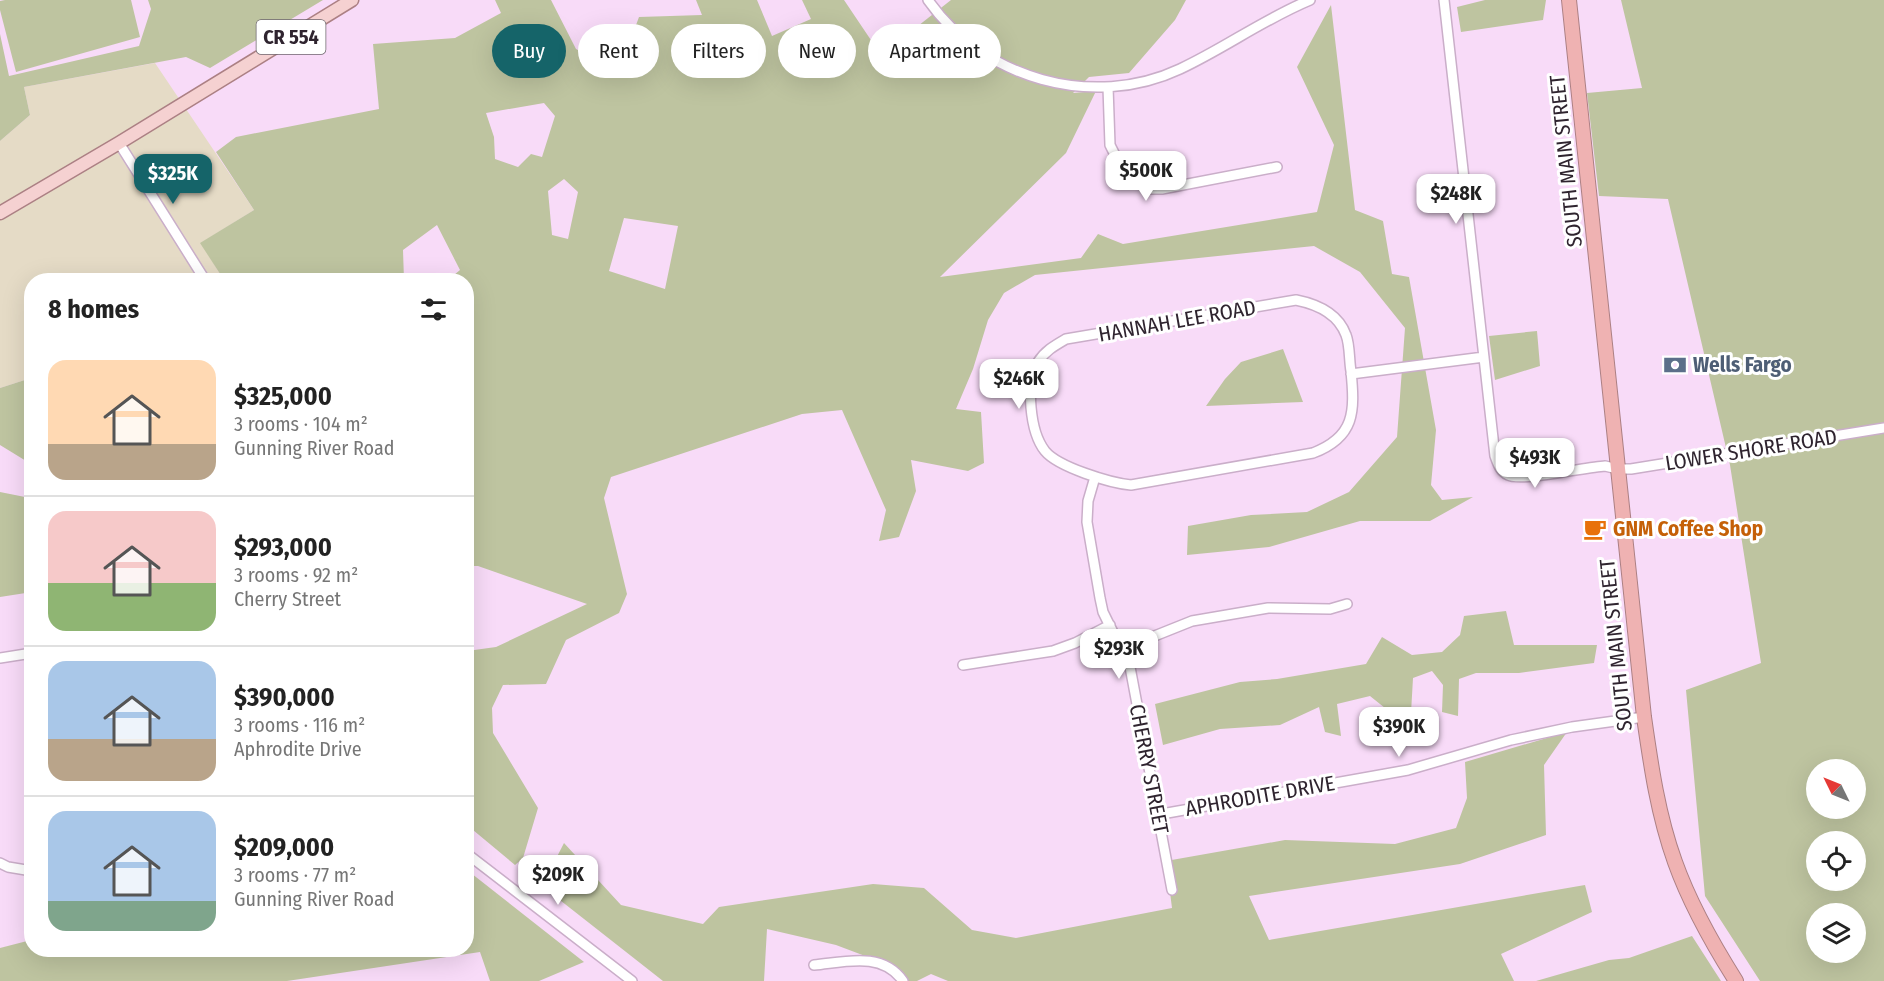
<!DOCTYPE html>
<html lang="en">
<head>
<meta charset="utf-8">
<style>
	:root { --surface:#fff; --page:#f2f2f2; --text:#222; --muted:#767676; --line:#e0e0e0; --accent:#156469 }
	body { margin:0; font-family:"Fira Sans Condensed",sans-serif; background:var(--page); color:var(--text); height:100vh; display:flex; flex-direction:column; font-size:22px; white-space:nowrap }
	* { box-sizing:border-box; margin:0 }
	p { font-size:20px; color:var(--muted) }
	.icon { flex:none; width:33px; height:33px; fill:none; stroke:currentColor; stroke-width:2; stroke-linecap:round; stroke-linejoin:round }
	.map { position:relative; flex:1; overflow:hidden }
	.panel { position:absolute; left:24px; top:273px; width:450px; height:684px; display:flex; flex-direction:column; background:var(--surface); border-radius:24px; box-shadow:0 6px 24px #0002 }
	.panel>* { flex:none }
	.hud { position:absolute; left:492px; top:24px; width:570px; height:54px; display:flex; gap:12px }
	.needle { width:39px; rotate:313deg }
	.controls { position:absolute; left:1806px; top:759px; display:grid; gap:12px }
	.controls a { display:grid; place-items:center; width:60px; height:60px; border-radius:50%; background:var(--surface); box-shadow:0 6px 24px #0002; font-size:30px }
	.price { position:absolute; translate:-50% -51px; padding:0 14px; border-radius:12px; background:#fff; color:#222; font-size:20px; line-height:39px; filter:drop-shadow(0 2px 3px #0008) }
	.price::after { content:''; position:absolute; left:50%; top:36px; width:18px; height:14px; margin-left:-9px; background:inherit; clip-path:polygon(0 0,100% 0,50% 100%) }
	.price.active { background:var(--accent); color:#fff }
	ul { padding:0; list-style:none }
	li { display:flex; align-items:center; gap:18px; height:150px; padding:0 24px }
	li+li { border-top:2px solid var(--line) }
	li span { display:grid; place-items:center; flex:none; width:168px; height:120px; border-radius:18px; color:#555 }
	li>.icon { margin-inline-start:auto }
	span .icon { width:72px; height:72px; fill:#fffc; stroke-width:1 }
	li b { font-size:26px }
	h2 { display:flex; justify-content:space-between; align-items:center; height:72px; padding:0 24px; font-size:26px }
	.chip { padding:0 21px; border-radius:27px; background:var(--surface); box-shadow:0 6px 24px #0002; font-size:21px; line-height:54px }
	.chip.active { background:var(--accent); color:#fff }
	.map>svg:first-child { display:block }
	.commercial { fill:#e5dbc6 }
	.green { fill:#bec4a0; fill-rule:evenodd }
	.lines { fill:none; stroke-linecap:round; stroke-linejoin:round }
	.minor-casing { stroke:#caaec9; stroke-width:12 }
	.major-casing { stroke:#ac8084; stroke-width:15 }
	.highway-casing { stroke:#ac8084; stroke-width:16 }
	.minor { stroke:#fff; stroke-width:9 }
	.major { stroke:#f5d1d1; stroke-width:12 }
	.highway { stroke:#efb2b2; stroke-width:14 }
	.labels { text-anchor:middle; stroke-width:6; stroke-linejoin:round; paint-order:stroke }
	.shield { fill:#fff; stroke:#6d666d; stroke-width:1.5 }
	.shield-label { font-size:20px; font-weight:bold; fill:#2f242f }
	.street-label { font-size:21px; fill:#2f242f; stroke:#fff }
	.service-label { font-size:21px; font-weight:bold; fill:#4e5e75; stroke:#fff; text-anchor:start }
	.food-label { font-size:21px; font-weight:bold; fill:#c56008; stroke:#fff; text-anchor:start }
</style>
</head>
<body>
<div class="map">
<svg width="1884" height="981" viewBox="0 0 1884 981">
	<rect width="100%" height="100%" fill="#f8dbf8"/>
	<!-- commercial -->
	<path class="commercial" d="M155 63 254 210 201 243 222 277 216 280H32L31 378 0 388V141L30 115 24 87Z"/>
	<!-- green -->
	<path class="green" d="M5 0H131L140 37 16 72 0 10V1Z
		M148 0H323L210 68 186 57 24 87 30 115 0 141V34L9 76 139 46 151 9Z
		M495 0H551L576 49 629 76 639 60 629 44 639 17 702 15 696 0H757L772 36 811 19 802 0H844L881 55 951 0H1186L1175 20 1129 73 1089 77 1073 93 1096 91 1066 153 940 277 1081 258 1098 234 1123 244 1317 212 1334 145 1297 67 1331 5 1355 210 1383 221 1392 274 1409 277 1436 430 1431 485 1442 500 1473 497 1430 521H1360L1269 547 1187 555 1188 526 1251 515 1307 512 1349 492 1397 437 1405 328 1360 272 1314 246 1035 275 1004 293 988 320 973 369 956 409 981 412 984 463 968 471 911 460 916 491 899 537 879 541 886 510 842 410 802 414 611 477 604 498 627 594 619 613 566 640 546 684 503 685 492 708 493 733 538 808 523 858 515 865 467 825V651L496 647 587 604 478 566H467L466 280H448L460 270 437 225 403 250 404 280H224L200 243 254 210 216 152 236 137 379 109 373 44 455 38 501 13ZM544 103 555 116 542 157 531 154 518 167 495 159 494 137 486 113ZM564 179 578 192 568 239 552 235 548 191ZM624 218 678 226 665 289 609 271Z
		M1485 0H1546L1543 20 1461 32 1457 7Z
		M1621 0H1884V981H1760L1705 896 1686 690 1761 663 1730 465 1668 199 1599 196 1587 93 1642 88ZM1816 770H1856V808H1816ZM1816 842H1856V880H1816ZM1816 914H1856V952H1816Z
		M1537 331 1540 366 1495 380 1489 336Z
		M1283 349 1303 402 1206 406 1225 379 1241 362Z
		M31 378H32L31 464 0 445V388Z
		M0 492 30 498 31 497 32 592 0 597Z
		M1506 611 1514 645H1597L1594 663 1519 673H1476L1459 679 1458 716 1442 712 1443 685 1432 671 1413 678 1411 713 1385 708 1370 696 1337 704 1341 736 1325 732 1319 707 1280 725 1220 729 1163 745 1155 704 1240 682 1277 679 1366 664 1382 637 1412 655 1442 652 1460 635 1464 616Z
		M1567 732 1544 765 1546 835 1460 864 1249 896 1269 940 1585 885 1592 912 1501 954 1514 981H948L931 974 917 981H903L881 962 836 945 767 929 764 981H663L542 886 564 843 621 905 703 924 719 907 873 884 924 888 972 930 1016 938 1172 908 1166 861 1285 840 1395 844 1456 828 1467 798 1465 762Z
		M467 870 584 962 539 981H490L480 952 287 981H0V948L31 940 32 950H466Z
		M1692 936 1721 981H1536L1609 960 1629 958Z"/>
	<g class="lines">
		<!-- minor casing -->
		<g class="minor-casing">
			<path id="minor" d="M928 0C983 79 1093 110 1180 69 1225 48 1264 19 1310 0
				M1444 0 1495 456C1498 464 1500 471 1508 475 1521 482 1586 467 1605 466L1618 469H1631L1884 428
				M1108 87 1110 145 1121 167 1136 181 1149 189H1162L1277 167
				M119 143 205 280
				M1296 300C1316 304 1338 313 1346 335 1350 345 1349 360 1351 371 1355 412 1355 437 1313 453L1131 485C1110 483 1058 467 1045 451 1030 432 1025 383 1038 362 1045 351 1054 346 1066 339Z
				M1351 374 1484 357
				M1095 477 1088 501 1087 522 1100 598 1103 612 1130 667 1172 890
				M1122 649 1192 621 1268 608 1330 609 1347 604
				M0 658 32 653
				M963 665 1053 651 1075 643 1110 625
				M1156 815 1408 770 1511 740 1572 727 1644 717
				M466 853 632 981
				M0 863 8 867 32 871
				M814 965C845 962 882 951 903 981"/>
		</g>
		<!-- major casing -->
		<g class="major-casing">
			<path id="major" d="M0 213 119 143 352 0"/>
		</g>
		<!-- highway casing -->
		<g class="highway-casing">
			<path id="highway" d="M1569 0 1644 717C1651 766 1658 815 1675 862 1690 904 1712 943 1736 981"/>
		</g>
		<!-- minor -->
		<use href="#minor" class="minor"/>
		<!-- major -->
		<use href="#major" class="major"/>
		<!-- highway -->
		<use href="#highway" class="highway"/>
	</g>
	<!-- icons -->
	<defs>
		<g id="bank-bare" transform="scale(1.8)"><path d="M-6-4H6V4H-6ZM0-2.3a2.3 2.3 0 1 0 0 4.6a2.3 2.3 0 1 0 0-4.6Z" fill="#5c6f8a" stroke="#fff" stroke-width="2.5" paint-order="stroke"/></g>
		<g id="cafe-bare" transform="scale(1.8)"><path d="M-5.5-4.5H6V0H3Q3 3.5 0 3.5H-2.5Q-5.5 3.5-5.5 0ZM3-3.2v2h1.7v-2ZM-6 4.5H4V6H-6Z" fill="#e8710a" stroke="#fff" stroke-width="2.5" paint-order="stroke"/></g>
	</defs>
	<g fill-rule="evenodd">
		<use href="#bank-bare" x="1675" y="365"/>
		<use href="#cafe-bare" x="1595" y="529"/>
	</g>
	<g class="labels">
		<!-- shield labels -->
		<rect class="shield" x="256.5" y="20" width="69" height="34" rx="4.5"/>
		<g class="shield-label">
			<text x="291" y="44">CR 554</text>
		</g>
		<!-- street labels -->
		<g class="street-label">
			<text transform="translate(1566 161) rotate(-96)" y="7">SOUTH MAIN STREET</text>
			<text transform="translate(1177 321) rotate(-10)" y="7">HANNAH LEE ROAD</text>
			<text transform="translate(1751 450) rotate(-9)" y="7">LOWER SHORE ROAD</text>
			<text transform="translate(1616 645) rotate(-96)" y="7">SOUTH MAIN STREET</text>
			<text transform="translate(1149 769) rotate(79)" y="7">CHERRY STREET</text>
			<text transform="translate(1260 796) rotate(-10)" y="7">APHRODITE DRIVE</text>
		</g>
		<!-- service labels -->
		<g class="service-label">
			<text x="1693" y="372">Wells Fargo</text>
		</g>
		<!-- food labels -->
		<g class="food-label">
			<text x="1613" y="536">GNM Coffee Shop</text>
		</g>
	</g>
</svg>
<div class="controls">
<a><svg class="needle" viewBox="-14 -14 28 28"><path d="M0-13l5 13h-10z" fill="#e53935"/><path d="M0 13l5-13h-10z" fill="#767676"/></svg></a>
<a><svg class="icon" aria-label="locate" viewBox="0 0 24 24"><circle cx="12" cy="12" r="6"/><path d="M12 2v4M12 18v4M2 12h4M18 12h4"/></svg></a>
<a><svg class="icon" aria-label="layers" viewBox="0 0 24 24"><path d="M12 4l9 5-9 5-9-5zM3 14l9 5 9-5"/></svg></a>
</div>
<b class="price" style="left:1146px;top:202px">$500K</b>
<b class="price active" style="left:173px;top:205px">$325K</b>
<b class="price" style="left:1456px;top:225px">$248K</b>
<b class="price" style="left:1019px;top:410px">$246K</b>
<b class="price" style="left:1535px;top:489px">$493K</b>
<b class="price" style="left:1119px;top:680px">$293K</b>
<b class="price" style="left:1399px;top:758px">$390K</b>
<b class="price" style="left:558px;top:906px">$209K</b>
<div class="hud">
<a class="chip active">Buy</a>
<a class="chip">Rent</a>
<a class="chip">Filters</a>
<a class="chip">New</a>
<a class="chip">Apartment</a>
</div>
<section class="panel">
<h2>8 homes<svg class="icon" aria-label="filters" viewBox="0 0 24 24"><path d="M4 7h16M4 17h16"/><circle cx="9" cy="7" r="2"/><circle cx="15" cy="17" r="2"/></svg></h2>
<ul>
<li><span style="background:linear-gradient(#ffd9b3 70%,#b9a48a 0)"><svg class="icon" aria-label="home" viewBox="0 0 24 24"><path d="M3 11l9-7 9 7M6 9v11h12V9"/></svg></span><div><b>$325,000</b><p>3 rooms · 104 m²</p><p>Gunning River Road</p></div></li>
<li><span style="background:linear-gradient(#f6c9c9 60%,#8fb573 0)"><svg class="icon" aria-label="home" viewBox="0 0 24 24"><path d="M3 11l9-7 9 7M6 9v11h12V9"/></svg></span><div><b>$293,000</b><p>3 rooms · 92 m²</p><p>Cherry Street</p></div></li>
<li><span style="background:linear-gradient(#a9c7e8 65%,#b9a48a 0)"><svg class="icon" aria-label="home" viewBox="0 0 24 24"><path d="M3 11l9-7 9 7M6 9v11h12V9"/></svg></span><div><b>$390,000</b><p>3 rooms · 116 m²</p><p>Aphrodite Drive</p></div></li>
<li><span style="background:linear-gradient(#a9c7e8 75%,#7fa58c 0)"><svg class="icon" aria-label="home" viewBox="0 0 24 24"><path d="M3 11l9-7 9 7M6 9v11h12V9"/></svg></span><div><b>$209,000</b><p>3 rooms · 77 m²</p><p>Gunning River Road</p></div></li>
</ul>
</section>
</div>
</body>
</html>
